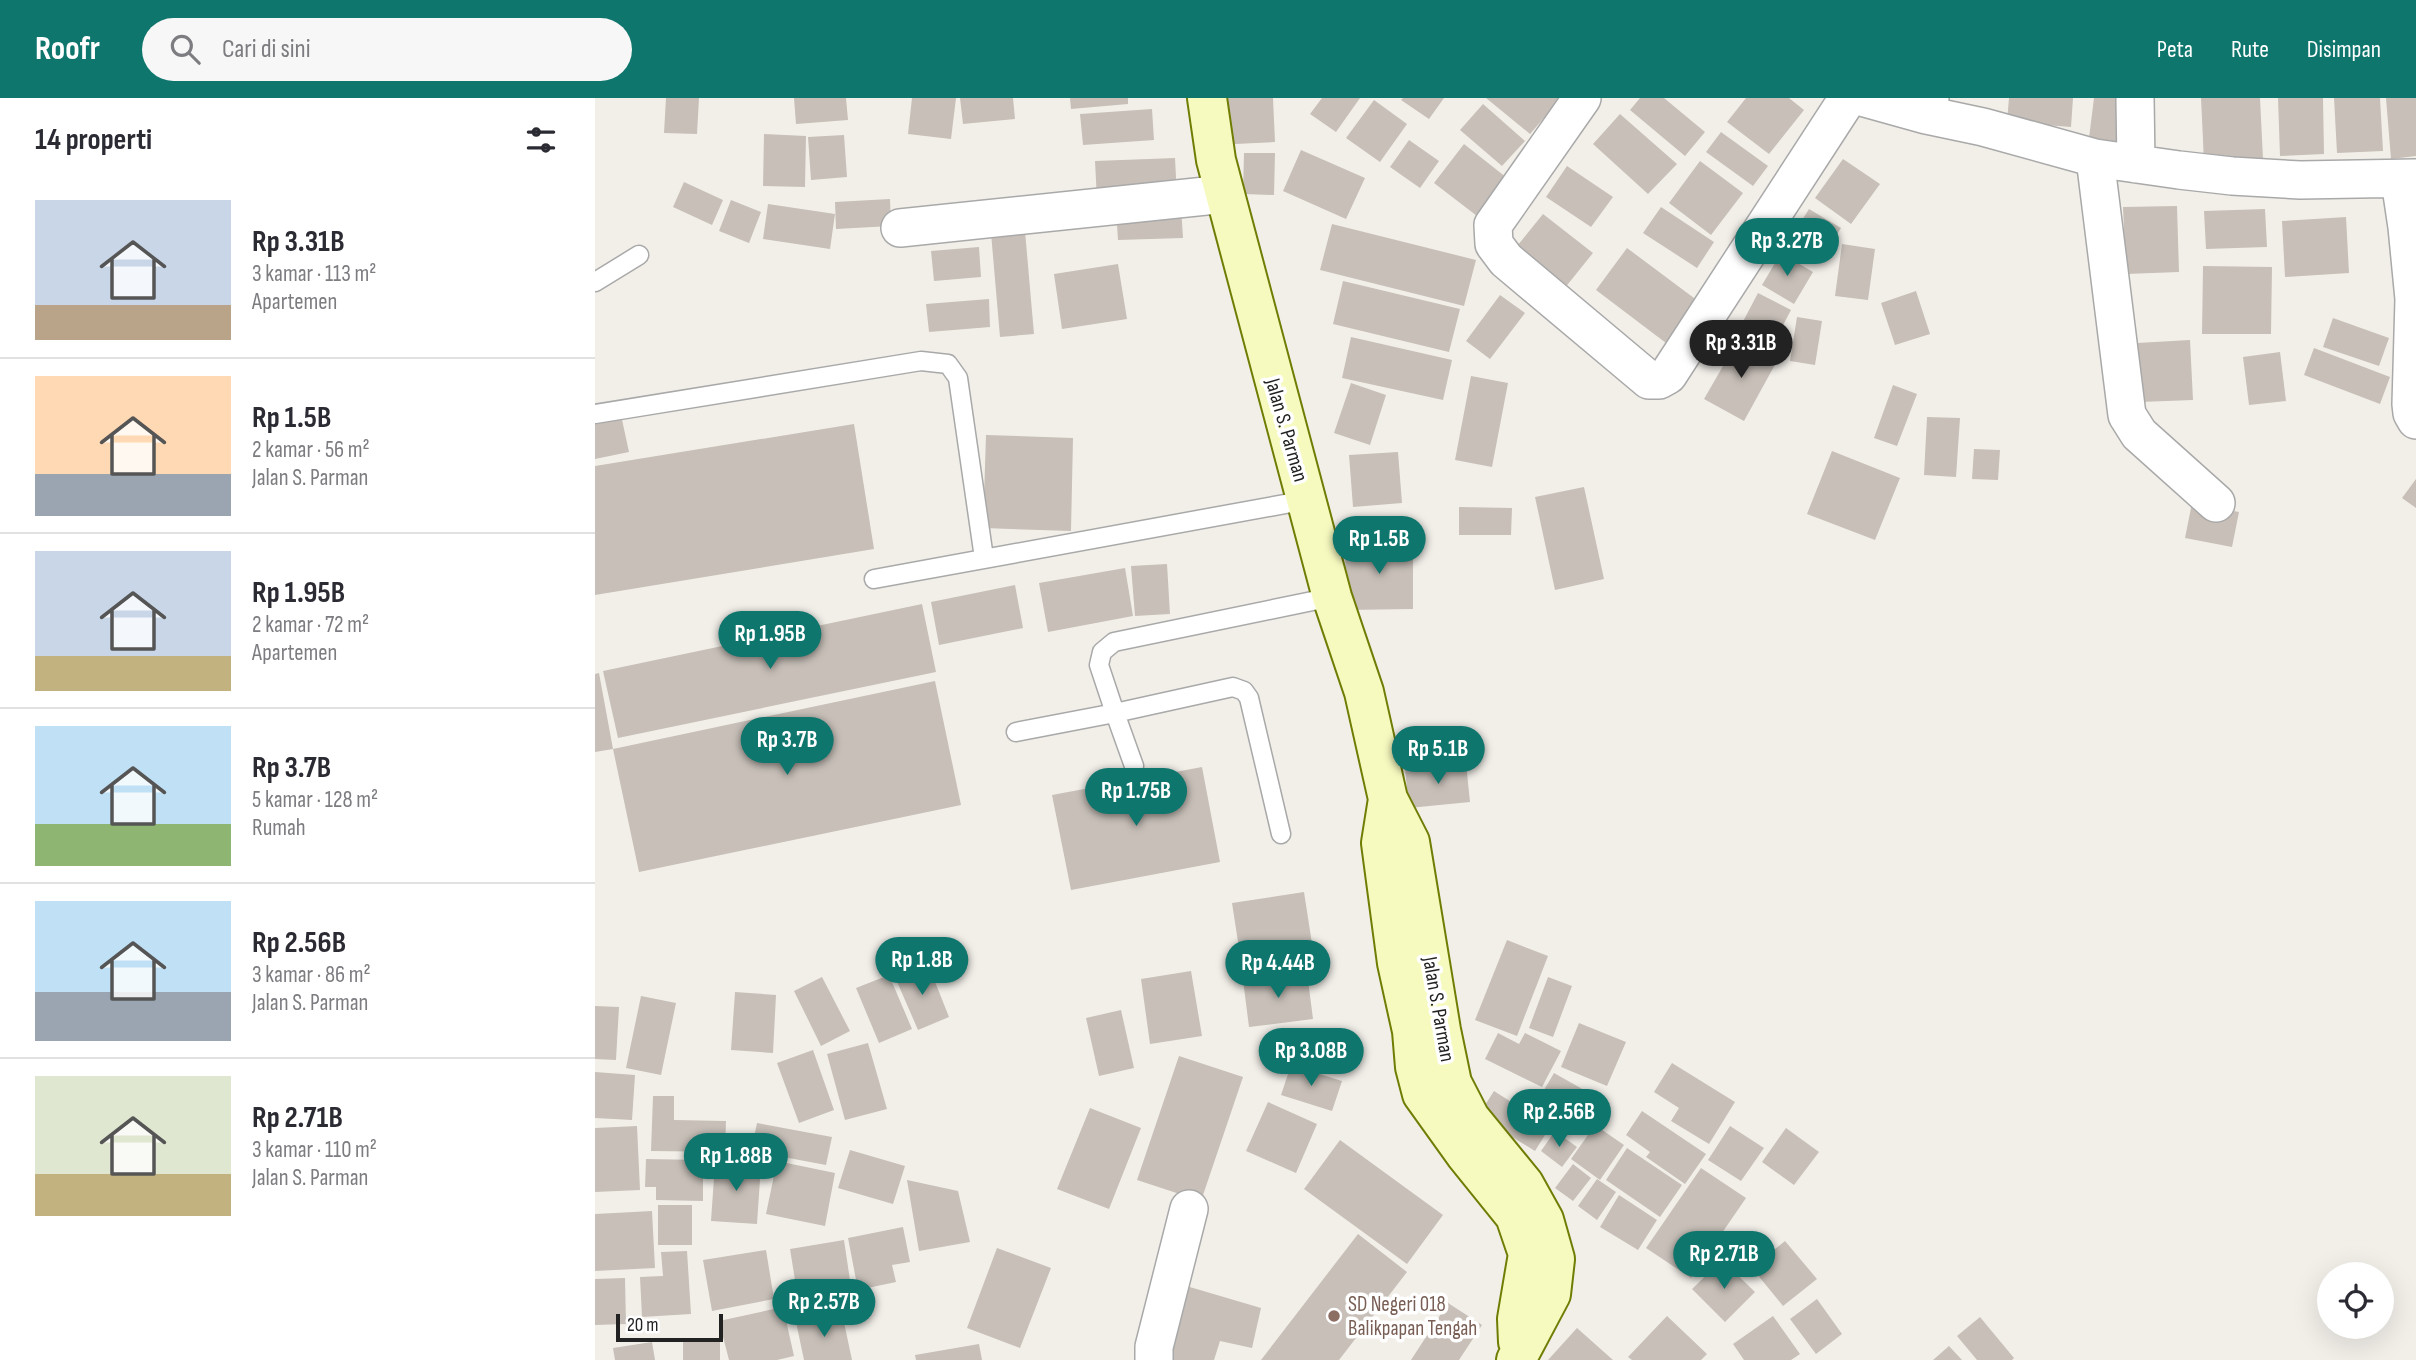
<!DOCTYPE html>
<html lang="id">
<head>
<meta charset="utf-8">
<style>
	:root { --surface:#fff; --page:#f7f7f7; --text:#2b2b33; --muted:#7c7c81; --line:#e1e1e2; --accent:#0f766e }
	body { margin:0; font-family:"Sofia Sans Condensed",sans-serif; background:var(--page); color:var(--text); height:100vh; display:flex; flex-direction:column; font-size:26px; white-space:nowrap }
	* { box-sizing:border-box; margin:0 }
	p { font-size:23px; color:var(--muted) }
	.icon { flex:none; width:38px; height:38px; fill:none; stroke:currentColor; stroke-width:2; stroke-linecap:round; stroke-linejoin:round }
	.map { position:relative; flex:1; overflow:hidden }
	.details { display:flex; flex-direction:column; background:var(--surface); width:595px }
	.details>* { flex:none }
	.fabs { position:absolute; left:1722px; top:1164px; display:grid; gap:14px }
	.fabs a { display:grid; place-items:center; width:77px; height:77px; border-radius:50%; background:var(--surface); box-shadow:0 7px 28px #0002; font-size:35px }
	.scale { position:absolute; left:21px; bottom:18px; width:107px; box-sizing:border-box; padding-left:7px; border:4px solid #222; border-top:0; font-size:19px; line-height:24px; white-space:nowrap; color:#222; -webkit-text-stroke:5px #fff; paint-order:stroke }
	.price { position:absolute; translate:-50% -60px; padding:0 16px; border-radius:24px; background:var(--accent); color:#fff; font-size:23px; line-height:46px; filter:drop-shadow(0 2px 4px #0008) }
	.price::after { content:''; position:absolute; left:50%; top:42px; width:21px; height:16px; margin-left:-10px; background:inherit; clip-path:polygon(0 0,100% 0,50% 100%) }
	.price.on { background:#222; color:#fff }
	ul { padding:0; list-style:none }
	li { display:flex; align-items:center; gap:21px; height:175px; padding:0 35px }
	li+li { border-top:2px solid var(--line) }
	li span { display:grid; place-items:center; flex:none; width:196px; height:140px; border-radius:0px; color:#555 }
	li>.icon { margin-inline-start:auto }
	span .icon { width:84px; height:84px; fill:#fffc; stroke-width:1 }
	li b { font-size:30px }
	h2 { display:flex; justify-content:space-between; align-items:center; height:84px; padding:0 35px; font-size:30px }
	header { display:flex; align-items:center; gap:42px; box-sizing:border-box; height:98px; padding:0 35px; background:var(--accent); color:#fff }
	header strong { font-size:33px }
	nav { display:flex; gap:38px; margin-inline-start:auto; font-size:24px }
	.search { width:490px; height:63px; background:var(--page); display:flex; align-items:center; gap:18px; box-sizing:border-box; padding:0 24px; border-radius:38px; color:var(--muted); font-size:26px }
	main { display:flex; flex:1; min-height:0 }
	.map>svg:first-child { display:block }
	.building { fill:#c7bfb8 }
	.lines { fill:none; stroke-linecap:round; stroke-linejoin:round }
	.service-casing { stroke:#a9a9a9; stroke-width:21 }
	.minor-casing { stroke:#a9a9a9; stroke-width:40 }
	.secondary-casing { stroke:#707d05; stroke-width:42 }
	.service { stroke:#fff; stroke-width:18 }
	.minor { stroke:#fff; stroke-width:37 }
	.secondary { stroke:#f7fabf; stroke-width:38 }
	.education-dot { fill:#8d6e63; stroke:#fff; stroke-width:2.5 }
	.labels { text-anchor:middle; stroke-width:7; stroke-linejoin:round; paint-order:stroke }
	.street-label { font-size:21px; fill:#222; stroke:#fff }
	.education-label { font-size:21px; fill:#785e54; stroke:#fff; text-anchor:start }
</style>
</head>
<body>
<header>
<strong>Roofr</strong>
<div class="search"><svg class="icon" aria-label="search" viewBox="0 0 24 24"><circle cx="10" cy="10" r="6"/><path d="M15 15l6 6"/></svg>Cari di sini</div>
<nav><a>Peta</a><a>Rute</a><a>Disimpan</a></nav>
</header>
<main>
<section class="details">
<h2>14 properti<svg class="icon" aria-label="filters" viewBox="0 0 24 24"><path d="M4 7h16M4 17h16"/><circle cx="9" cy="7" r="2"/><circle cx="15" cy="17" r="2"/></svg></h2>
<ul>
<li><span style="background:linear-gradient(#c9d6e8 75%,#b9a48a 0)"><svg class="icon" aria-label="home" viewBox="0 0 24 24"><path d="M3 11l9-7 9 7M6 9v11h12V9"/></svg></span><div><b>Rp 3.31B</b><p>3 kamar · 113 m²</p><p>Apartemen</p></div></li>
<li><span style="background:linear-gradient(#ffd9b3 70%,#9aa5b1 0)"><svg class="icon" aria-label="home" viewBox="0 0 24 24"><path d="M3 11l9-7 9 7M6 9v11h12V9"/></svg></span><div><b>Rp 1.5B</b><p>2 kamar · 56 m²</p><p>Jalan S. Parman</p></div></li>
<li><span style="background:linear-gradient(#c9d6e8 75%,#c2b280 0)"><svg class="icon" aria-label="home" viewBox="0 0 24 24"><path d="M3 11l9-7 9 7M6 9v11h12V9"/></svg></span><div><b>Rp 1.95B</b><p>2 kamar · 72 m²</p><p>Apartemen</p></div></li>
<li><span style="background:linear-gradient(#bfe0f5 70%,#8fb573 0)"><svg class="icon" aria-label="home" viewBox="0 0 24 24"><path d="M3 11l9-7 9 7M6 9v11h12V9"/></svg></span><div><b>Rp 3.7B</b><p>5 kamar · 128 m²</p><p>Rumah</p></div></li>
<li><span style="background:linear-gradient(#bfe0f5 65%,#9aa5b1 0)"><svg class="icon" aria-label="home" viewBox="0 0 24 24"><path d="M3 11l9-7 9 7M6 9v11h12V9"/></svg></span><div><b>Rp 2.56B</b><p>3 kamar · 86 m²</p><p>Jalan S. Parman</p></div></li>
<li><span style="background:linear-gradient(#dfe7d0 70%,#c2b280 0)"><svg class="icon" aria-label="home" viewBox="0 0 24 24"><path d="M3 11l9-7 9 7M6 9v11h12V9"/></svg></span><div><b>Rp 2.71B</b><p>3 kamar · 110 m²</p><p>Jalan S. Parman</p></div></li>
</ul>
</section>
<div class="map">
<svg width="1821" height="1262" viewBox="0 0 1821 1262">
	<rect width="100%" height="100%" fill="#f2efe9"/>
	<!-- building -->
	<path class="building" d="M71 0H104L102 36 69 35Z
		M199 0H251L253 22 201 26Z
		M317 0H361L356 41 313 36Z
		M365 0H418L420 21 368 26Z
		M475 0H533V6L476 11Z
		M617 0H678L680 44 619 47Z
		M727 0H765L741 34 715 16Z
		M808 0H849L834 21 806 2Z
		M891 0H966L935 36Z
		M1045 0H1069L1110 34 1090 58 1035 12Z
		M1151 0H1194L1209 12 1174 56 1132 24Z
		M1414 0H1478L1476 29 1412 24Z
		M1499 0H1531L1525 52 1493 48Z
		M1606 0H1665L1668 61 1609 64Z
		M1683 0H1728L1729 56 1685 58Z
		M1739 0H1785L1788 53 1742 55Z
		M1791 0H1821V58L1796 61Z
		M779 2 812 26 785 64 751 40Z
		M888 6 930 43 907 68 865 32Z
		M557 11 559 42 488 47 485 16Z
		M1025 16 1082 66 1053 96 998 46Z
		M1126 34 1173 68 1158 88 1111 54Z
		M169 36 211 38 210 89 168 88Z
		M249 37 252 79 216 82 213 39Z
		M814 42 844 63 825 90 795 69Z
		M869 46 912 80 882 118 839 85Z
		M706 52 770 80 751 121 688 93Z
		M649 55H680L679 97 648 96Z
		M580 60 582 99 502 102 500 63Z
		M1248 61 1285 86 1256 126 1220 100Z
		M1105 63 1148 95 1116 137 1074 105Z
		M972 68 1018 99 996 129 951 99Z
		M89 84 128 102 117 127 78 109Z
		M295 101 296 128 241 131 240 104Z
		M136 102 166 114 154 145 124 133Z
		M173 106 240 116 235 151 168 141Z
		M586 108 588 140 523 142 521 111Z
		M1582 108 1584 174 1531 176 1528 109Z
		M1066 109 1119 144 1102 170 1048 135Z
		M1214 111 1246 130 1225 163 1193 144Z
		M1670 111 1672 149 1611 151 1609 113Z
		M948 116 998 155 969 191 919 152Z
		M1751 119 1754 175 1690 179 1687 123Z
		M737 126 881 162 869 208 725 172Z
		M430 133 439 236 405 239 396 135Z
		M1247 146 1280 151 1273 202 1240 198Z
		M384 149 386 179 339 183 336 153Z
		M1032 150 1103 203 1071 245 1001 192Z
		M1186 155 1218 174 1199 206 1167 187Z
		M523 166 532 221 467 231 459 176Z
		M1608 168 1677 169 1676 236H1607Z
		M748 183 865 211 854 254 738 226Z
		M1321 193 1335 236 1300 247 1286 205Z
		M1163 195 1196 212 1177 248 1144 231Z
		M905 197 930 215 895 261 871 243Z
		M394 201 395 229 334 234 331 206Z
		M1202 219 1227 223 1220 267 1195 263Z
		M1738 220 1794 240 1784 268 1728 249Z
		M756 239 857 262 848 302 747 280Z
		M1143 242 1182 263 1149 323 1109 301Z
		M1595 242 1598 302 1545 304 1542 245Z
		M1719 250 1795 279 1785 306 1709 277Z
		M1685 254 1691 303 1654 307 1648 259Z
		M876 278 913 285 897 369 860 362Z
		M756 285 791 297 775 347 739 335Z
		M1298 287 1322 296 1302 348 1279 340Z
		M26 317 34 354 0 361V323Z
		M1332 319 1365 320 1361 379 1329 377Z
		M259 326 279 451 0 497V368Z
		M391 337 478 340 476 433 388 430Z
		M1379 351 1405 352 1403 382 1377 381Z
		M1237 353 1305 380 1280 442 1212 416Z
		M803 354 807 405 758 409 754 357Z
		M1821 381V410L1807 400Z
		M989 389 1009 481 960 492 940 399Z
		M1597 405 1644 414 1637 449 1590 440Z
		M864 409 917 410 916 437H864Z
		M750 444H818V511L751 512Z
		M572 466 575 516 540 518 536 468Z
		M530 470 538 518 453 534 444 485Z
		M420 487 428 530 344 547 336 504Z
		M327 506 341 574 23 640 8 573Z
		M4 575 18 651 0 654V576Z
		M340 583 366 707 44 774 18 651Z
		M871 665 875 704 814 710 810 671Z
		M607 669 625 764 476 792 457 697Z
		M709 794 720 865 648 876 637 805Z
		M912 842 953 858 922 938 880 922Z
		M333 866 354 919 323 932 300 879Z
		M596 873 607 938 555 946 546 881Z
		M712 874 718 921 654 929 648 882Z
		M294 877 317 931 284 945 261 890Z
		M227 879 255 933 226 948 199 893Z
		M953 879 977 888 958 939 934 930Z
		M140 894 181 897 178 955 136 952Z
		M46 898 81 905 66 977 31 970Z
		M0 908 24 909 21 962 0 961Z
		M526 912 539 970 504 978 491 920Z
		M984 925 1031 944 1012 988 966 969Z
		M903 935 924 946 930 935 966 953 947 989 890 961Z
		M273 945 292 1011 250 1022 232 956Z
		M218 952 239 1012 204 1025 182 965Z
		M584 958 648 979 606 1103 542 1082Z
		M1077 965 1140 1004 1114 1046 1076 1023 1084 1010 1059 994Z
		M696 967 747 983 737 1013 686 997Z
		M0 974 40 977 37 1022 0 1020Z
		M959 975 1005 1001 985 1035 939 1009Z
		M899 993 955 1029 940 1053 883 1018Z
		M58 998H79V1022L131 1023 130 1054 56 1053Z
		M673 1004 722 1026 701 1075 651 1053Z
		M495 1010 546 1030 514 1111 462 1091Z
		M1047 1013 1111 1056 1090 1086 1051 1059 1055 1054 1031 1037Z
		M162 1025 237 1039 231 1067 156 1053Z
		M1000 1027 1029 1047 1005 1082 976 1061Z
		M42 1028 45 1092 0 1094V1030Z
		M1135 1028 1169 1050 1146 1083 1113 1062Z
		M1191 1030 1224 1054 1199 1087 1167 1064Z
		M960 1033 982 1049 967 1069 946 1053Z
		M745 1042 848 1117 812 1166 709 1091Z
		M1032 1050 1087 1087 1065 1119 1011 1082Z
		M255 1052 310 1068 298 1106 243 1090Z
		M51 1061 108 1062V1103L61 1102V1089H50Z
		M182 1063 240 1075 230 1128 171 1116Z
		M120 1065 166 1067 162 1126 116 1123Z
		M978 1066 996 1080 978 1103 960 1090Z
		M1106 1070 1151 1100 1096 1180 1051 1150Z
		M1002 1081 1021 1094 1002 1122 983 1108Z
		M312 1082 363 1093 375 1144 324 1153Z
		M1024 1097 1062 1122 1043 1152 1005 1129Z
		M63 1107H97V1147H63Z
		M57 1113 60 1170 0 1173V1116Z
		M308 1129 315 1164 297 1167 301 1184 263 1192 253 1140Z
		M763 1136 812 1174 744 1262H666Z
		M249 1142 256 1189 246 1191 248 1206 205 1213 195 1151Z
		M1190 1143 1222 1181 1188 1208 1157 1170Z
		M402 1150 456 1170 425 1250 372 1230Z
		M171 1152 179 1201 117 1213 108 1162Z
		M92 1153 96 1216 47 1219 45 1179 68 1178 66 1154Z
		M1127 1162 1160 1194 1130 1224 1097 1191Z
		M30 1180 31 1226 0 1227V1181Z
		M588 1187 666 1210 657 1250 625 1243 619 1262H566Z
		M1222 1201 1247 1236 1221 1256 1195 1221Z
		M853 1205 887 1227 864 1262H816Z
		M188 1209 199 1258 182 1262H134L124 1223Z
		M247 1215 257 1262H209L201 1224Z
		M1072 1218 1112 1256 1106 1262H1037L1033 1259Z
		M1178 1218 1205 1256 1196 1262H1149L1138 1246Z
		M1385 1219 1419 1260 1417 1262H1382L1362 1238Z
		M982 1230 1018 1262H953Z
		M57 1244 60 1262H20L18 1250Z
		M88 1244H125V1262H88Z
		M384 1246 387 1262H321L320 1257Z
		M1354 1248 1367 1262H1338Z"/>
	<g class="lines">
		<!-- service casing -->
		<g class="service-casing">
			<path id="service" d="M0 184 44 157
				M0 316 326 263 353 266 363 280 389 460
				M279 481 712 402
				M421 634 520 615 504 567 507 554 519 544 737 499
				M539 668 520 615 638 589 649 593 654 600 686 736"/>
		</g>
		<!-- minor casing -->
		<g class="minor-casing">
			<path id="minor" d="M987 0 898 127 899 146 911 162 1054 282H1064L1073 277 1253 0
				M1270 0 1331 17 1335 0
				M1540 0 1541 66
				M1331 17 1388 29 1500 60 1584 72 1637 78 1705 82 1821 80
				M1500 60 1532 317 1544 336 1621 405
				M1805 82 1812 129 1819 201 1816 306 1817 315 1821 322
				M305 130 630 96
				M559 1262V1249L594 1111"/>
		</g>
		<!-- secondary casing -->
		<g class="secondary-casing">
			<path id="secondary" d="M612 0 621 62 630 96 737 499 769 594 793 701 815 744 846 932 857 985 875 1020 929 1086 949 1122 960 1161 956 1196 921 1262
				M793 701 786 745 802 865 817 933 820 969 827 996 870 1056 920 1118 933 1156 922 1221 923 1244"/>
		</g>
		<!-- service -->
		<use href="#service" class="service"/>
		<!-- minor -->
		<use href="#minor" class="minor"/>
		<!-- secondary -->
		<use href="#secondary" class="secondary"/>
	</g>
	<!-- markers -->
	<circle class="education-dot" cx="739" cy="1218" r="7"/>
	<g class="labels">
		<!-- street labels -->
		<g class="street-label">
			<text transform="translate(692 332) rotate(74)" y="7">Jalan S. Parman</text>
			<text transform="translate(844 911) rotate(80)" y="7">Jalan S. Parman</text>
		</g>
		<!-- education labels -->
		<g class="education-label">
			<text x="753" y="1213">SD Negeri 018<tspan x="753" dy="24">Balikpapan Tengah</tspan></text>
		</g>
	</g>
</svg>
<div class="fabs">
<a><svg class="icon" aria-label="locate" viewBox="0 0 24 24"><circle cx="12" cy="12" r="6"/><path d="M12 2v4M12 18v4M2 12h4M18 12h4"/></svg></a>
</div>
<div class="scale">20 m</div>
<b class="price" style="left:1192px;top:180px">Rp 3.27B</b>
<b class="price on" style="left:1146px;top:282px">Rp 3.31B</b>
<b class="price" style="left:784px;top:478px">Rp 1.5B</b>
<b class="price" style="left:175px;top:573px">Rp 1.95B</b>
<b class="price" style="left:192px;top:679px">Rp 3.7B</b>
<b class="price" style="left:843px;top:688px">Rp 5.1B</b>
<b class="price" style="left:541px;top:730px">Rp 1.75B</b>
<b class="price" style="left:327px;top:899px">Rp 1.8B</b>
<b class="price" style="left:683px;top:902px">Rp 4.44B</b>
<b class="price" style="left:716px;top:990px">Rp 3.08B</b>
<b class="price" style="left:964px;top:1051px">Rp 2.56B</b>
<b class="price" style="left:141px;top:1095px">Rp 1.88B</b>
<b class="price" style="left:1129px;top:1193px">Rp 2.71B</b>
<b class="price" style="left:229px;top:1241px">Rp 2.57B</b>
</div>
</main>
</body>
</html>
